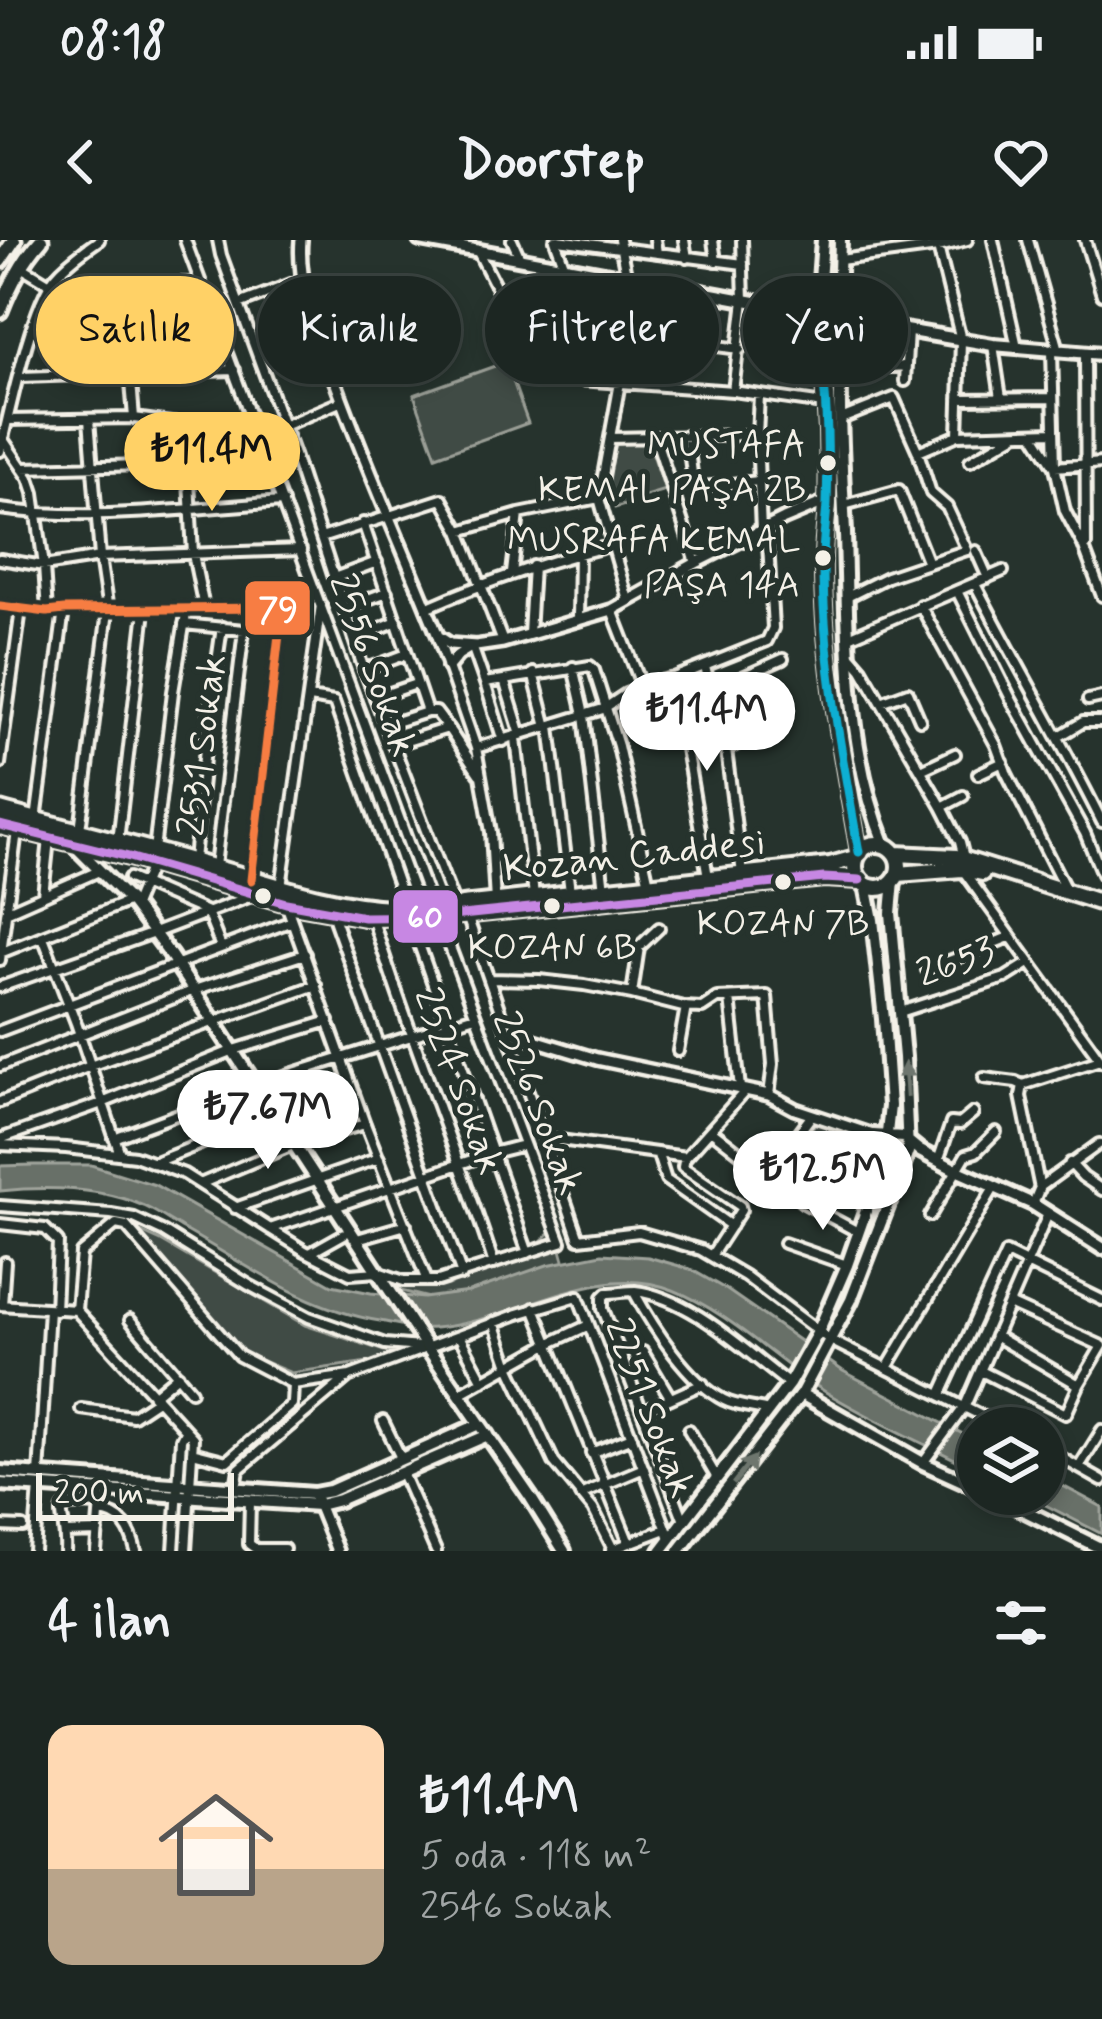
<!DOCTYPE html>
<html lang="tr">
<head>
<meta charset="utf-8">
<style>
	:root { --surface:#1c2622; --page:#252e2a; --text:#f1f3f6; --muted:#a0a5a5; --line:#3a4340; --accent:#ffd166 }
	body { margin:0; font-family:Mynerve,sans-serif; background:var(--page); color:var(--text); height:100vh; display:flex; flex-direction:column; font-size:45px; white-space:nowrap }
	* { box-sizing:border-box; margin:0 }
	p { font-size:39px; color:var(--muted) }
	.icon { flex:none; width:66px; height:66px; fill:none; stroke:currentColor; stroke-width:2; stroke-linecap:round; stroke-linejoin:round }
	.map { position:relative; height:1311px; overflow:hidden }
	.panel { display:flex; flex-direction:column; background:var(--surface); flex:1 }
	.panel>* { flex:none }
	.top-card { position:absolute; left:36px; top:36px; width:1032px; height:108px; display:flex; gap:24px }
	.controls { position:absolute; left:957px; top:1167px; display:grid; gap:24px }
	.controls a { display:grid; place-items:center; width:108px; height:108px; border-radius:50%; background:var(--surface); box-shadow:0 6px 18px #0003,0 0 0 3px var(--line); font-size:60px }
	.scale { position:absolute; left:36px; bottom:30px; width:198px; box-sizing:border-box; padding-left:12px; border:6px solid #f4f1e8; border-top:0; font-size:33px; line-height:42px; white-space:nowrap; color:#f4f1e8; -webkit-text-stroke:9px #26332d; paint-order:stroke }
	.price { position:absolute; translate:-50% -102px; padding:0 27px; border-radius:42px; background:#fff; color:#222; font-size:39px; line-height:78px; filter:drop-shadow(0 3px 6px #0008) }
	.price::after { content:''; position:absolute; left:50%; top:72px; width:36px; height:27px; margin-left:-18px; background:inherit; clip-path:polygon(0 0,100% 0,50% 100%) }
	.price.on { background:var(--accent); color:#111 }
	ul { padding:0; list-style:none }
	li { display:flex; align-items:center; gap:36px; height:300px; padding:0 48px }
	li+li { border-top:3px solid var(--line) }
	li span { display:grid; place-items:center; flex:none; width:336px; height:240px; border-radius:24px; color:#555 }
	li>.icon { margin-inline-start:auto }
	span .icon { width:144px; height:144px; fill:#fffc; stroke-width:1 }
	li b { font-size:51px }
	h2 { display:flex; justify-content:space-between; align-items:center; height:144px; padding:0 48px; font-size:51px }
	.tag { padding:0 42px; border-radius:54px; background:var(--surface); box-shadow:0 6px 18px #0003,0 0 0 3px var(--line); font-size:42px; line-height:108px }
	.tag.on { background:var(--accent); color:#111 }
	.status { display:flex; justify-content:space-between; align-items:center; height:84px; padding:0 60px; background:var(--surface); direction:ltr }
	.status svg { height:33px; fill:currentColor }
	header { display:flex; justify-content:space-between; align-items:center; height:156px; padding:0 48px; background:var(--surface); font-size:54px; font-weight:700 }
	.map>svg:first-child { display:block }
	.green { fill:#414b45; stroke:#9a9e96; stroke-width:3 }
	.water { fill:#676f68; stroke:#9fa39b; stroke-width:3 }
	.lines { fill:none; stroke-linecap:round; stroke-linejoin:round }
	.minor-casing { stroke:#f4f1e8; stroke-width:16 }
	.tertiary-casing { stroke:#f4f1e8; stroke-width:18 }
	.secondary-casing { stroke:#f4f1e8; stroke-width:20 }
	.primary-casing { stroke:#f4f1e8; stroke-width:21 }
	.trunk-casing { stroke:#f4f1e8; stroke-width:22 }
	.minor { stroke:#26332d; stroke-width:8 }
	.tertiary { stroke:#26332d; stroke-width:9 }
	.secondary { stroke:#26332d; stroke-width:10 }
	.primary { stroke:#26332d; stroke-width:12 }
	.trunk { stroke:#26332d; stroke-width:14 }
	.bus-1-casing { stroke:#26332d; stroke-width:18 }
	.bus-2-casing { stroke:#26332d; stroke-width:18 }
	.bus-3-casing { stroke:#26332d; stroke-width:18 }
	.bus-1 { stroke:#c787e3; stroke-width:9 }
	.bus-2 { stroke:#0dafd3; stroke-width:9 }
	.bus-3 { stroke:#f77d43; stroke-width:9 }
	.oneway { fill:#6e766e }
	.bus-dot { fill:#f4f1e8; stroke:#26332d; stroke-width:4.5 }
	.labels { text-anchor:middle; stroke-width:10; stroke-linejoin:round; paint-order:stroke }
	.bus-label { font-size:36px; fill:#f4f1e8; stroke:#26332d; text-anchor:end }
	.street-label { font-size:39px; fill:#f4f1e8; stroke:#26332d }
	.line-badge { stroke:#26332d; stroke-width:4.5 }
	.badge-label { font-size:33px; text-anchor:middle; font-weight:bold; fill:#fff }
</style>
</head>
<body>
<div class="status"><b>08:18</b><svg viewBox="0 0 49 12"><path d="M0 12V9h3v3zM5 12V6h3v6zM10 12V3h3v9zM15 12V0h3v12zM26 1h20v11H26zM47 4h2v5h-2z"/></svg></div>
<header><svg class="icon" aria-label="back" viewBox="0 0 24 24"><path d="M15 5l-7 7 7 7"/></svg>Doorstep<svg class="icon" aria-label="heart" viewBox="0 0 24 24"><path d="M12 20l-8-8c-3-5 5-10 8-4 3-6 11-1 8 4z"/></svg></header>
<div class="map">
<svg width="1102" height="1311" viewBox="0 0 1102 1311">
	<rect width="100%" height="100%" fill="#26332d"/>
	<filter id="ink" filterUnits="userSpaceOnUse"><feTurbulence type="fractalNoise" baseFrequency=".00833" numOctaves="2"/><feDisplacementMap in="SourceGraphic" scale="24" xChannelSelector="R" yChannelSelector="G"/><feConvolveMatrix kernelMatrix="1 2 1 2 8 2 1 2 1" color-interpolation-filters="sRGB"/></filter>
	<g filter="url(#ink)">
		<!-- green -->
		<path class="green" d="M506 122 528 183 436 216 414 155Z
			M619 201 646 204 651 208 665 250 632 260V263L615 268 613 263 607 264 605 254 616 203Z
			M817 879 831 885 823 912 840 928 821 969 778 938 803 906Z
			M555 988 566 1027 491 1052 437 1060 401 1051 394 1041H434L528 1013Z
			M134 989 161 1001 305 1085 403 1117 291 1133 243 1113Z"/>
		<!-- water -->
		<path class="water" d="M34 925H91L155 945 332 1045 371 1053 424 1058 469 1052 547 1025 602 1014 648 1017 690 1029 727 1050 843 1131 978 1202V1231C927 1204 872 1181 824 1151 774 1119 729 1072 673 1050 593 1019 513 1083 434 1088 417 1090 397 1084 380 1081 306 1069 247 1025 183 989 170 981 157 972 144 966 99 947 48 946 0 951V926Z
			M1044 1236 1102 1267V1294L1024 1254H1044Z"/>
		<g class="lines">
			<!-- minor casing -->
			<g class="minor-casing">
				<path id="minor" d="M185 0 432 667
					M218 0 221 15 294 215 361 421 455 666
					M512 0 520 18
					M555 0 591 100
					M558 0 743 24
					M619 0 627 39 626 109 599 258 628 360
					M655 0 657 13
					M684 0 687 18
					M713 0 716 21
					M993 0 1017 107
					M1028 0 1059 110
					M1085 0 1102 55
					M477 10 512 78 626 109
					M840 20 938 7 967 0
					M22 27 50 44 201 43
					M123 44 134 178
					M239 64 304 39
					M32 92 217 86
					M626 94 740 109
					M993 105 1001 158
					M1052 110 1055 227 1065 271 1083 305 1102 356
					M1085 113 1086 305
					M840 130 906 126
					M20 137 234 130
					M566 139 733 151 824 164
					M905 141 908 91
					M733 151 744 60 742 0
					M759 156 757 195 761 291
					M959 159 1053 158
					M841 179 894 158 918 212 931 253 947 267 967 310 887 337 847 357
					M8 180 134 178 186 185 252 181
					M186 185 193 314 204 368
					M283 186 342 161
					M1033 193 1055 227 1102 223
					M958 195 1053 192
					M687 196 694 248 759 241
					M655 197 696 323
					M2 198 29 238 34 253 44 326 47 372
					M610 198 757 195
					M0 211C10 170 31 67 55 37 67 23 83 11 99 0
					M918 212 958 195 961 100 938 7
					M970 221 1016 194
					M22 228 269 222
					M844 265 899 250 928 323
					M0 269C93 282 190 268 283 262
					M363 283 427 472 386 485
					M460 291 519 274 599 258
					M321 298 442 259 460 291 503 402
					M976 311 988 338
					M0 319 44 326 100 317 301 310
					M512 333 519 274
					M334 338 377 322
					M975 344C1016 424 1062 501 1102 582
					M957 351 1011 459 1085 593 1102 634
					M920 365 996 505 1006 532 1067 652
					M0 366 47 372 64 370 282 368 251 638
					M344 368 387 352
					M426 368C487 341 548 321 613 305
					M612 370 639 439 646 444 674 438 767 401 773 388 767 287
					M578 379 579 313
					M184 384 244 390 215 626
					M529 394 533 326
					M849 397 1003 331
					M438 398 476 508 491 592 495 662
					M354 399 397 381
					M472 406 485 443
					M849 414 862 429 942 567 960 602 964 618
					M573 427 584 475 604 650
					M705 427 726 510 742 634
					M364 430 407 414
					M533 433 547 487
					M674 438 708 637
					M504 440 521 495
					M711 451 783 419
					M309 458 334 462 406 668
					M375 458 416 444
					M1088 460 1102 457
					M881 462 908 452 920 480
					M427 472H436L448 488
					M718 480 769 456
					M550 486 570 652
					M1058 497 1083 482H1102
					M516 498 534 656
					M503 501 485 443 590 426 594 430 618 506 649 644
					M394 505 448 488 479 534
					M476 508 603 469 626 454 649 445
					M726 510 777 483
					M0 524 21 369
					M921 530 955 514
					M978 534 1003 522
					M942 567 963 556
					M36 580 64 370
					M80 590 108 371 100 317 89 179
					M118 601 145 370
					M154 610 173 452 187 368
					M194 620 206 498 222 387
					M962 629 1102 822
					M129 638 207 672 221 707
					M281 647 321 365
					M43 655 49 599
					M286 664 365 884 427 1041
					M134 666 151 625
					M8 671 99 631
					M331 671 462 1035
					M409 676 528 1013
					M467 676 579 999 639 992 701 1010 745 1036 830 1100 1006 1188
					M372 677C408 794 456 907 494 1024
					M43 697 76 783 120 914
					M0 713 130 661
					M0 720 17 591
					M927 730 1009 697
					M489 739 539 740 584 745 632 754 683 767 702 768 717 758 767 756 773 824 769 855
					M0 747 154 693 254 655
					M632 754 639 707 659 688
					M730 758 740 848
					M900 772 1005 738 1029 723
					M0 791 292 681
					M678 811 686 767
					M0 826 194 750 305 714
					M984 838 1016 842 1023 845
					M1023 845 1021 856 1040 949
					M1023 845 1100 820
					M0 862 90 826 316 745
					M712 891 804 963 858 992
					M114 898 256 845 475 776
					M545 898 686 917 746 850
					M0 899 102 863 234 810 329 781
					M0 905 66 908 135 916 184 934 305 1011 350 1034 378 1032 404 1041H438L561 1002 439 678
					M658 915 666 940 731 986
					M685 917 683 927 740 966 741 970 711 1016
					M938 921 951 883 960 884 973 873
					M153 923 275 874 354 852
					M1070 923 1083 937 1102 950
					M768 934 812 875
					M200 944 295 904 365 884
					M1033 964 1040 947 1099 904
					M0 966 111 974 134 978 164 992 249 1045 309 1077 385 1104 420 1107
					M235 968 379 918
					M930 976 966 915 976 912 996 892
					M0 984 45 989 58 1002 55 1070
					M270 989 492 913 524 905
					M357 999 406 985
					M784 1003 847 1025
					M310 1013 351 990
					M634 1052C653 1087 688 1142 724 1160 737 1167 755 1167 769 1171
					M1009 1064 1102 1106
					M0 1065 76 1070 193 1198 186 1311
					M2 1065 5 1022
					M534 1068 629 1303
					M76 1070 81 1013 116 984 126 986 239 1116 293 1144 350 1136 518 1074 578 1056 670 1298
					M130 1080 191 1151
					M494 1082 509 1126 554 1222 593 1269 613 1309
					M459 1096 483 1141
					M995 1096 1079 1145
					M643 1112 670 1157
					M887 1128 994 948
					M981 1131 1066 1174 1079 1145 1102 1106
					M459 1154 548 1104 589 1085
					M941 1154 1006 1013 1102 1060
					M153 1156 178 1135
					M81 1169 133 1176 157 1160
					M642 1171 703 1144
					M383 1181 401 1218
					M689 1190 717 1238
					M1044 1208 1102 1241
					M192 1212 227 1221 292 1164 293 1144
					M591 1213 632 1197
					M923 1223 965 1166 1048 974
					M1079 1227 1102 1190
					M402 1233 436 1311
					M39 1235 49 1069
					M236 1248 239 1229 347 1138
					M580 1255 644 1228
					M250 1261 249 1304 256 1309H284
					M100 1272C122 1274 131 1290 136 1311
					M684 1281 603 1069V1057L607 1053C616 1053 626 1051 635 1051 690 1057 746 1112 789 1144
					M0 1286 23 1287
					M66 1293 98 1292
					M611 1310 666 1289
					M34 1311 39 1247
					M65 1311C68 1271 43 1261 99 1265
					M96 1311 101 1251
					M174 1311 181 1199 185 1191"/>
			</g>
			<!-- tertiary casing -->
			<g class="tertiary-casing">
				<path id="tertiary" d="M301 0C297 42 316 87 330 127 362 218 402 306 438 396L450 404 476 406 503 402 612 370 696 323 784 279 827 261
					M448 427 458 415 471 407
					M508 792 597 819 769 855 795 869 873 895
					M314 1254 337 1311"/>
			</g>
			<!-- secondary casing -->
			<g class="secondary-casing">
				<path id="secondary" d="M420 0 815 73
					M840 0 839 34 843 67
					M814 78a16 16 0 1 1 32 0a16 16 0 1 1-32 0Z
					M818 68 823 0
					M846 80 993 105 1102 114
					M818 89C826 145 829 206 827 264 826 282 823 300 823 319 822 417 842 515 859 612
					M842 89C837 157 842 225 845 293 848 397 845 507 885 605
					M75 606 130 661 171 716 422 1100 531 1258 564 1311
					M873 895 903 897 920 911 956 930 1033 964 1102 1008
					M801 1154 923 1223 978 1248
					M0 1232 314 1254 330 1251 480 1184
					M0 1244 319 1265 339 1260 488 1195
					M991 1254 1102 1309
					M661 1311 789 1144 818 1092 847 1025 884 920 890 866 884 779 873 680 866 645
					M679 1311 801 1154 851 1060 908 912 904 817 891 673 894 640"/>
			</g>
			<!-- primary casing -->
			<g class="primary-casing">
				<path id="primary" d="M0 21 14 0
					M0 71C10 45 22 21 41 0"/>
			</g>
			<!-- trunk casing -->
			<g class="trunk-casing">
				<path id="trunk" d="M0 570C70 589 140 606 209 626 270 643 328 665 392 668
					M0 585 129 617 286 663 364 677 452 676 824 638 860 640
					M855 626a22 22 0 1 1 44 0a22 22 0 1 1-44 0Z
					M896 614 956 617 1102 663
					M898 634 962 629 982 633
					M462 665 830 625 855 618"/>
			</g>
			<!-- minor -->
			<use href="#minor" class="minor"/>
			<!-- tertiary -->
			<use href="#tertiary" class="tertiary"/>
			<!-- secondary -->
			<use href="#secondary" class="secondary"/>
			<!-- primary -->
			<use href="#primary" class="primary"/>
			<!-- trunk -->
			<use href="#trunk" class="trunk"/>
			<!-- bus-1 casing -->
			<g class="bus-1-casing">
				<path id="bus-1" d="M0 585 129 617 286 663 364 677 452 676 824 638 860 640"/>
			</g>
			<!-- bus-2 casing -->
			<g class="bus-2-casing">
				<path id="bus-2" d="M818 89C826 145 829 206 827 264 826 282 823 300 823 319 822 417 842 515 859 612"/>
			</g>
			<!-- bus-3 casing -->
			<g class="bus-3-casing">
				<path id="bus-3" d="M0 366 47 372 64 370 282 368 251 640"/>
			</g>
			<!-- bus-1 -->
			<use href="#bus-1" class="bus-1"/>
			<!-- bus-2 -->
			<use href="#bus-2" class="bus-2"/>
			<!-- bus-3 -->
			<use href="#bus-3" class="bus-3"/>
		</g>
		<!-- one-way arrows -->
		<defs><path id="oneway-solid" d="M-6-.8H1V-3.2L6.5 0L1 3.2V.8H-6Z" transform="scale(3)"/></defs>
		<g class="oneway">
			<use href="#oneway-solid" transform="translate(906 840) rotate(-94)"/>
			<use href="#oneway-solid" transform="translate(744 1230) rotate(-52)"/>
		</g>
	</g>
	<!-- markers -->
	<g class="bus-dot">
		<circle cx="828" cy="223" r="10"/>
		<circle cx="823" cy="318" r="10"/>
		<circle cx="783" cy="642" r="10"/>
		<circle cx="263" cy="656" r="10"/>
		<circle cx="552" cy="666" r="10"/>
	</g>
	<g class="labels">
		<!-- bus labels -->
		<g class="bus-label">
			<text x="806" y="216">MUSTAFA<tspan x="806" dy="45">KEMAL PAŞA 2B</tspan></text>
			<text x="800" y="311">MUSRAFA KEMAL<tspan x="800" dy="45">PAŞA 14A</tspan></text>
			<text x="783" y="695" text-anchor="middle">KOZAN 7B</text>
			<text x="552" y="719" text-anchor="middle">KOZAN 6B</text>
		</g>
		<!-- street labels -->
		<g class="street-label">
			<text transform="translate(375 424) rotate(70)" y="14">2556 Sokak</text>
			<text transform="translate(200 505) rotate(-83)" y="14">2531 Sokak</text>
			<text transform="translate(634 613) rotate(-6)" y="14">Kozan Caddesi</text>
			<text transform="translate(955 720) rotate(-20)" y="14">2653</text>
			<text transform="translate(461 840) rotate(70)" y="14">2524 Sokak</text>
			<text transform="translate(540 862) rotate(69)" y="14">2526 Sokak</text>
			<text transform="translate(652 1167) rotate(69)" y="14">2251 Sokak</text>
		</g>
	</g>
	<g class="line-badge">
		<rect x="243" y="339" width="69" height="58" rx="12" fill="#f77d43"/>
		<rect x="391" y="648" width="69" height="57" rx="12" fill="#c787e3"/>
	</g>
	<g class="badge-label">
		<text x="278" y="380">79</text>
		<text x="425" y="688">60</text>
	</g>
</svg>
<div class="controls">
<a><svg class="icon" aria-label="layers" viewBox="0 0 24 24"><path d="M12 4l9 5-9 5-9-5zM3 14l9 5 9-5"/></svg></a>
</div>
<div class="scale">200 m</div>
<b class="price on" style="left:212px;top:274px">₺11.4M</b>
<b class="price" style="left:707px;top:534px">₺11.4M</b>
<b class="price" style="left:268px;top:932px">₺7.67M</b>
<b class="price" style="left:823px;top:993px">₺12.5M</b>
<div class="top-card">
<a class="tag on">Satılık</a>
<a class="tag">Kiralık</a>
<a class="tag">Filtreler</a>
<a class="tag">Yeni</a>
</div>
</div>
<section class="panel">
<h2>4 ilan<svg class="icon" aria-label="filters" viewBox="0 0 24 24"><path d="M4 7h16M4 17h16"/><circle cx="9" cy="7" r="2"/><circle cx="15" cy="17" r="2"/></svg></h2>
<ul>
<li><span style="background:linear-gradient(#ffd9b3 60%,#b9a48a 0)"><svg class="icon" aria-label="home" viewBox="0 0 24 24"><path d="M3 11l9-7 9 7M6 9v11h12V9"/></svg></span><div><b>₺11.4M</b><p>5 oda · 118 m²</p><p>2546 Sokak</p></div></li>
</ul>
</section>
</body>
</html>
